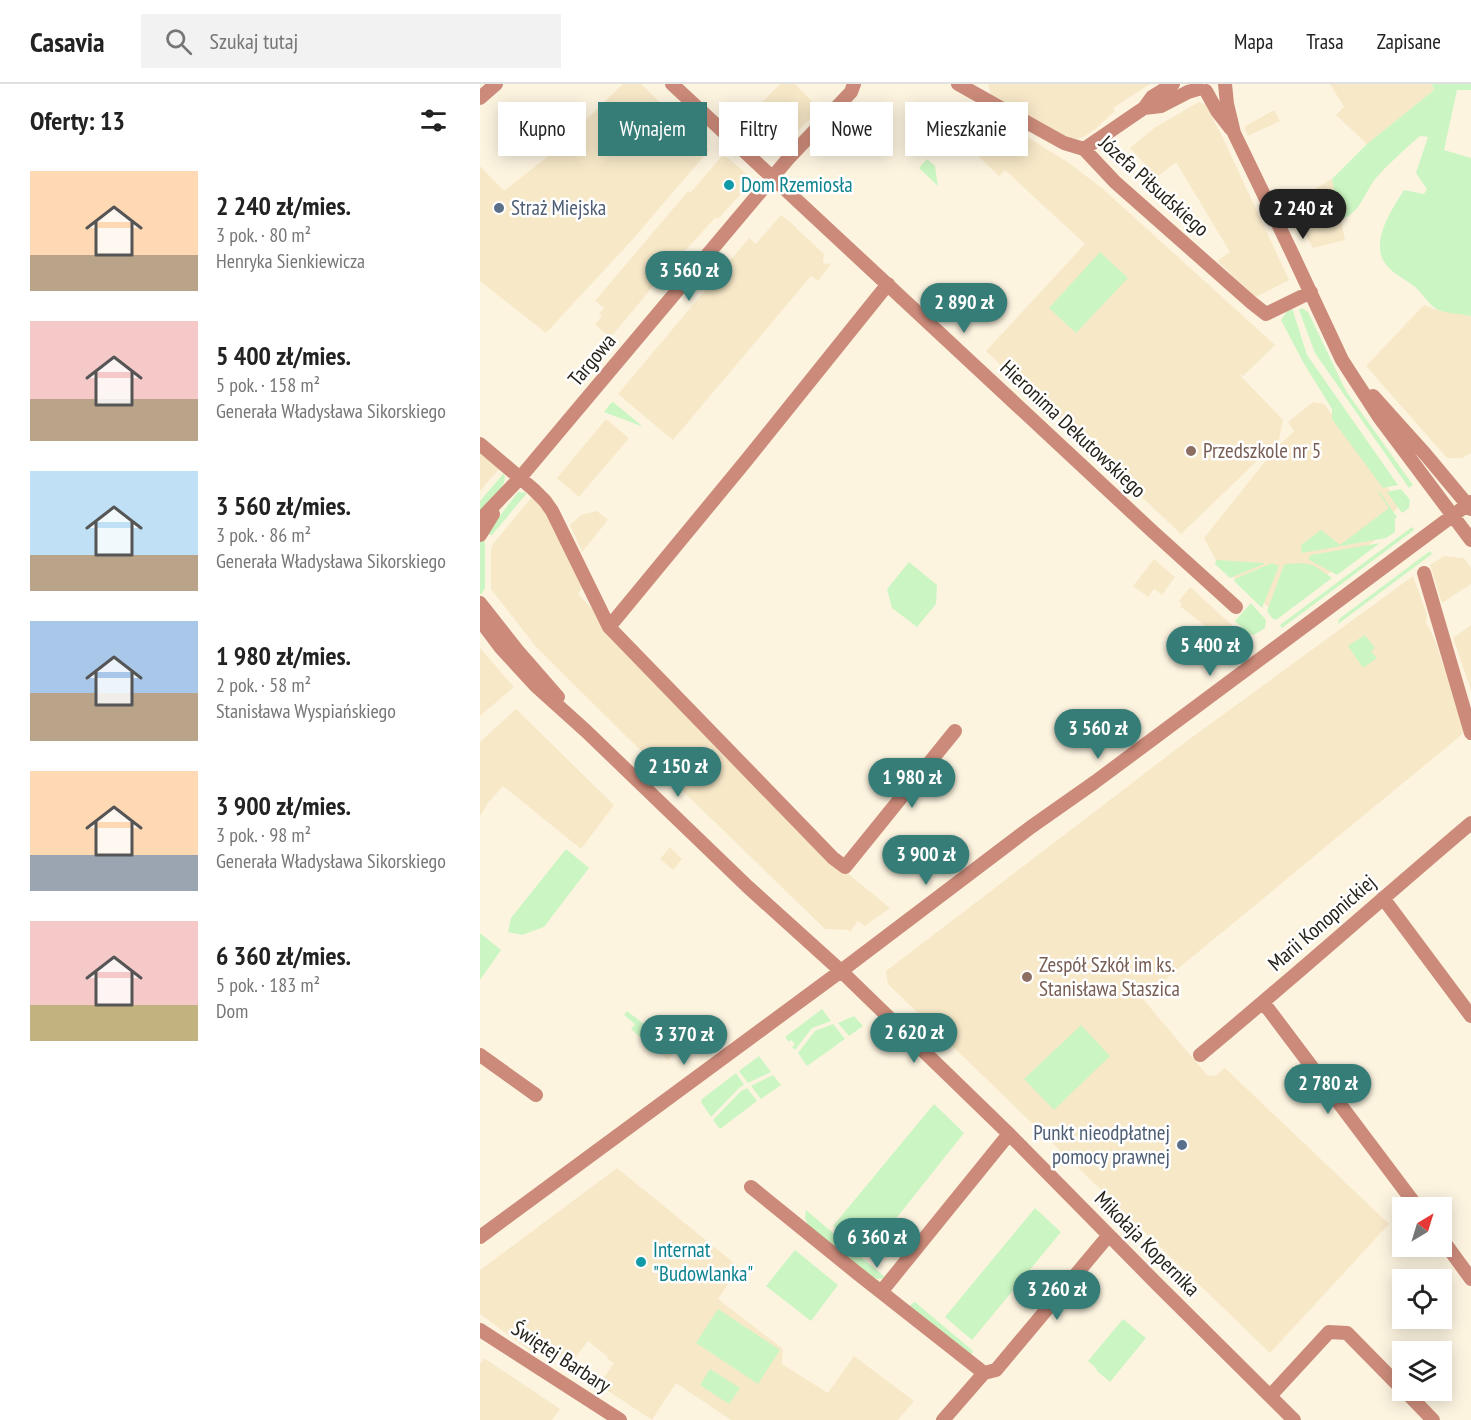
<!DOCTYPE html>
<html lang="pl">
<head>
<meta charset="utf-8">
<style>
	:root { --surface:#fff; --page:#f2f2f2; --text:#222; --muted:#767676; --line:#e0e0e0; --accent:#357d76 }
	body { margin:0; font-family:"PT Sans Narrow",sans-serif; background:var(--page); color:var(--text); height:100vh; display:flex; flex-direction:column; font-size:22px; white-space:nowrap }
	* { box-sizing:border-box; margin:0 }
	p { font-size:20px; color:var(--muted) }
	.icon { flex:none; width:33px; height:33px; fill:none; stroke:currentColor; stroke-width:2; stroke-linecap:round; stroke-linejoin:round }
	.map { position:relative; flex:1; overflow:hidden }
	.side { display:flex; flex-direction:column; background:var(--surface); width:480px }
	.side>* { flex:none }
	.top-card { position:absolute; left:18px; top:18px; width:570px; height:54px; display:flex; gap:12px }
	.needle { width:39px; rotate:38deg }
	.fabs { position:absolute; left:912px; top:1113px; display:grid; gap:12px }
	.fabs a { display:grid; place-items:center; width:60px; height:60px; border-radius:0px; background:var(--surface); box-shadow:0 3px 15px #0003; font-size:30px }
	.price { position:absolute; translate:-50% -51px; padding:0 14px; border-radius:21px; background:var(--accent); color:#fff; font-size:20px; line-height:39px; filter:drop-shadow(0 2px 3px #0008) }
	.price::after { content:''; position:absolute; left:50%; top:36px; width:18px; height:14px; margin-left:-9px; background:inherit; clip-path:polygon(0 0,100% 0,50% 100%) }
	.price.on { background:#222; color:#fff }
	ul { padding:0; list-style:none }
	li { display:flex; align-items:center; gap:18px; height:150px; padding:0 30px }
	li span { display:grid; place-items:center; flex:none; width:168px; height:120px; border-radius:0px; color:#555 }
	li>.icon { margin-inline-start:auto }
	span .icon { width:72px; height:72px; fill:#fffc; stroke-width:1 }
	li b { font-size:26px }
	h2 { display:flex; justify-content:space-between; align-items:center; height:72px; padding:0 30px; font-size:26px }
	.pill { padding:0 21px; border-radius:0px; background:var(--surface); box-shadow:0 3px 15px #0003; font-size:21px; line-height:54px }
	.pill.on { background:var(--accent); color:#fff }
	header { display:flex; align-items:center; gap:36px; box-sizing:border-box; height:84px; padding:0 30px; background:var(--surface); border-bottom:2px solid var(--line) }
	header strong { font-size:28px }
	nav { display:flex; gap:33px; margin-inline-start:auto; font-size:21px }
	.search { width:420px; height:54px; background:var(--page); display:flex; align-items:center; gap:15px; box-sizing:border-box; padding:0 21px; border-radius:0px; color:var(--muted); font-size:22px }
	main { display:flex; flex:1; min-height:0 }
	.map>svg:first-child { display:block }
	.built { fill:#f7e8c8 }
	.green { fill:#cbf5c3 }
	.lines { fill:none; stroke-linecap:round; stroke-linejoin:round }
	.minor { stroke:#cc8b7a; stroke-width:14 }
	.culture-dot { fill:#0f9aa8; stroke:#fff; stroke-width:2 }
	.service-dot { fill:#5c6f8a; stroke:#fff; stroke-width:2 }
	.education-dot { fill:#8d6e63; stroke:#fff; stroke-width:2 }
	.labels { text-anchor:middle; stroke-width:5; stroke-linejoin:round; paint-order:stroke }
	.culture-label { font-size:21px; fill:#0d838f; stroke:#fff; text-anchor:start }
	.street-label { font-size:21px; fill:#27231a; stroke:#fff }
	.service-label { font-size:21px; fill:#4e5e75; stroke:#fff; text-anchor:start }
	.education-label { font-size:21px; fill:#785e54; stroke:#fff; text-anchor:start }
</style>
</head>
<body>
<header>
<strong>Casavia</strong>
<div class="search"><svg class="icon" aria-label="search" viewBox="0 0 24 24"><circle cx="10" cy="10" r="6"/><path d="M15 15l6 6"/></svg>Szukaj tutaj</div>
<nav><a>Mapa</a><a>Trasa</a><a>Zapisane</a></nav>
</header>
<main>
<section class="side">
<h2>Oferty: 13<svg class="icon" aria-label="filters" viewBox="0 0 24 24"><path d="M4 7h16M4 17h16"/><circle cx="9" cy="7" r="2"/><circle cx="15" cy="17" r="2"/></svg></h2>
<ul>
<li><span style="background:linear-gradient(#ffd9b3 70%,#b9a48a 0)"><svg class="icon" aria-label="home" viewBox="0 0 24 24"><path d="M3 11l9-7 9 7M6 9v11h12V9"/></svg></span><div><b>2 240 zł/mies.</b><p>3 pok. · 80 m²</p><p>Henryka Sienkiewicza</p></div></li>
<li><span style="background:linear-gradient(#f6c9c9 65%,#b9a48a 0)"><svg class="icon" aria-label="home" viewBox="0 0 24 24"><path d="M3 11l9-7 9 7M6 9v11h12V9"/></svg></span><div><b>5 400 zł/mies.</b><p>5 pok. · 158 m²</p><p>Generała Władysława Sikorskiego</p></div></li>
<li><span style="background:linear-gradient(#bfe0f5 70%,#b9a48a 0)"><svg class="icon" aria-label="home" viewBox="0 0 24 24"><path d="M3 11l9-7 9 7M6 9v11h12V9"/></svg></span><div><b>3 560 zł/mies.</b><p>3 pok. · 86 m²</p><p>Generała Władysława Sikorskiego</p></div></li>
<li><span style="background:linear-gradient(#a9c7e8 60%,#b9a48a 0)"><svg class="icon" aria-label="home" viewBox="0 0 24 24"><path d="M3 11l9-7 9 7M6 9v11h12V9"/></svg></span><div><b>1 980 zł/mies.</b><p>2 pok. · 58 m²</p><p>Stanisława Wyspiańskiego</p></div></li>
<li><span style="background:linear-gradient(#ffd9b3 70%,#9aa5b1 0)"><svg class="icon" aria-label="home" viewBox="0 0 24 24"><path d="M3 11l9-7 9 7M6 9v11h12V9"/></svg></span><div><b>3 900 zł/mies.</b><p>3 pok. · 98 m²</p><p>Generała Władysława Sikorskiego</p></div></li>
<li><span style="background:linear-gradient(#f6c9c9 70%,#c2b280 0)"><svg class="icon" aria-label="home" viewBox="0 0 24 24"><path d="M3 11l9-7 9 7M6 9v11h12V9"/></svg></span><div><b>6 360 zł/mies.</b><p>5 pok. · 183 m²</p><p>Dom</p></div></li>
</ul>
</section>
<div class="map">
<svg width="991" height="1336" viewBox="0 0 991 1336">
	<rect width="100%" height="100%" fill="#fdf4e0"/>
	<!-- built -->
	<path class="built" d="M143 0H161L229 66 153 155 66 249 0 197V82L24 107 71 70Z
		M300 0H315L340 25 297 68 265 36Z
		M508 0H670L633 24 635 27 614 46 605 52 598 55 589 54 511 10Z
		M850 0H952L954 6 887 60 856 31 864 23Z
		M719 18 725 20 742 52 809 196 776 213 737 177 750 168 696 78 677 93 650 64 674 44Z
		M794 26 800 37 768 52 764 43Z
		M503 34 547 53 589 79 623 105 795 261 763 292 758 289 803 336 799 356 701 450 506 267 605 160 525 86 519 92 498 72 509 59 494 44Z
		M242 72 248 74 270 93V100L238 135 236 133 202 170 201 169 130 254 115 240 122 232 119 230 124 224 115 217 208 107 210 109Z
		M852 95 865 156 833 164 809 120Z
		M301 131 317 144V145L344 170 343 178 346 181 349 179 351 180 338 197 331 192 193 356 138 310 269 154 276 160Z
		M944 221 956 226 991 232V369L982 374H967L886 282Z
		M833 318 844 320 918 417 917 425 904 436 903 451 794 528 738 480 724 454 795 365 814 347 808 338Z
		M126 335 149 354 99 413 77 394Z
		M0 368 19 385 0 407Z
		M52 413 67 427 92 480 102 504 98 510 361 784 410 824 385 842 378 837 370 848 368 846 345 845 147 653 56 563 11 505V466L13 460Z
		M117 427 128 436 102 468 90 441 101 431Z
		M964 472 984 474 991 484V500L962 519 950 481Z
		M674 475 695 493 682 511 674 505 668 513 653 502Z
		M933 492 947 530 946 538 955 556 985 648 700 883 663 915 727 991 735 992 745 984 909 1140 790 1269 408 900 406 887 711 654Z
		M710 503 754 543 746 551 740 554 700 522 702 520 699 517Z
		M991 541V606L973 554Z
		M0 564 34 603 0 632Z
		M36 625 134 721 101 765 23 702 8 719 0 732V658Z
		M190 763 202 775 193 786 180 775Z
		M172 948 175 950 178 948 196 963V966L188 976 165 957Z
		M137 1084 259 1183 238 1215 303 1265 302 1280 348 1309 374 1272 434 1317 418 1336H251L196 1299 172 1336 119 1301 134 1279 127 1275 128 1273 108 1257 89 1282 60 1262 53 1269 0 1230V1186Z
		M4 1274 80 1325 72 1336H0V1280Z"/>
	<!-- green -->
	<path class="green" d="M952 0H991V6H977L964 66 991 74V232C982 230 961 229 955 224 947 218 942 209 935 203 925 195 909 188 903 176 892 154 913 124 924 106L944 110 947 105 936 89 948 53 940 52C924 66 909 79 896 94 883 110 882 128 860 136L852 95 887 60 954 6Z
		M447 75 455 82 458 102 439 84Z
		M620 168 648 194 596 249 569 224Z
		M812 224 827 271 918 401 903 404 852 335V325L823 278 801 236 807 227Z
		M822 224 828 228 866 307 933 401 929 404 835 269 819 226Z
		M133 318 161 341V342L124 328 131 319Z
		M24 389C29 403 9 417 0 427V417Z
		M921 405 930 416 929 424 922 429 907 408Z
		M899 407 917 433 915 435V448L906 454 822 469 821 461 841 446 860 461 909 424 898 408Z
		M38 408 47 409 12 451H9L7 449Z
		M932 443 934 446 802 544 800 541Z
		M2 455 5 459V503L4 506 0 511V458Z
		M900 459 857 491 828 475 831 471Z
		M950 467 952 470 858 540 859 535Z
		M736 476 784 479V480L750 494 735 480Z
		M429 478 457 501 456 520 437 543 412 524 407 505Z
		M792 479 799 482 782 524 754 497 755 495Z
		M820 479 833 481 852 494 796 536 792 534 787 527 804 481 806 480Z
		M771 519 786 536 785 544 774 551 769 550 755 537Z
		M885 551 895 564 891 567 897 574 883 584 868 562Z
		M86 765 109 784 64 843 42 851 28 848 31 834Z
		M0 849 21 866 0 896Z
		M342 925 351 937 332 944 315 966 312 963 315 960 311 956 309 958 305 953Z
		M147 927 164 940 168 935C170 944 166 947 161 954L151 945 155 940 144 931Z
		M374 932 383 942 369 952 358 939Z
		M353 940 365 955 327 982 318 969 335 947Z
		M601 941 630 972 574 1026 544 995Z
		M279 972 291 988 268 999 259 987Z
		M256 989 264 1001 260 1003 231 1033 221 1018 222 1015Z
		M293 991 301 1001 281 1015 271 1002Z
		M267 1004 277 1017 240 1045 233 1036 261 1007Z
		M454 1020 484 1049 387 1171 353 1142Z
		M555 1124 581 1148 492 1256 465 1233Z
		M326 1126 406 1194 398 1195 391 1193 328 1142 325 1134Z
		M315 1166 358 1201 331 1237 286 1202Z
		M434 1218H435L492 1266 493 1268 490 1271 430 1222Z
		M238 1225 300 1266 278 1300 216 1259Z
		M643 1235 666 1254 630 1298 616 1286 617 1285 608 1277Z
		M230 1285 260 1304 249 1320 220 1301Z"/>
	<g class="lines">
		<!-- minor -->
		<path class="minor" d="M192 0 671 446 756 523
			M478 0 584 59 604 65 635 98 772 219 786 230 831 208
			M745 0 747 20 754 49 811 167 862 276 899 333 991 456
			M726 7 737 27 751 45
			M0 14 16 0
			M664 24 681 22 708 8 718 5
			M604 65 664 24 672 13 693 0
			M893 312 946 371 991 425
			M0 360 53 405 65 417 72 427 129 543 353 774 365 783 475 647
			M0 436 39 395 307 76 371 8 374 0
			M0 451 13 430
			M944 489 991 649
			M0 519 37 566 78 613
			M0 536 21 564 56 602 106 647 268 803 361 887 529 1050 678 1201 814 1336
			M129 543 265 378 408 200
			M903 814 991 932
			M783 918 938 1124
			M0 971 56 1011
			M720 971C812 895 900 816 991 739
			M271 1103 377 1189 504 1289
			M0 1153 361 887 551 743 615 698 991 418
			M962 1155 991 1195
			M401 1208 529 1050
			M0 1246 140 1336
			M924 1306 953 1336
			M790 1312 849 1248 867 1249 922 1305
			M463 1336 504 1289 516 1286 629 1151"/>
	</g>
	<!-- markers -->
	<g class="culture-dot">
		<circle cx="249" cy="101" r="6"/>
		<circle cx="161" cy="1178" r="6"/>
	</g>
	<g class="service-dot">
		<circle cx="19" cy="124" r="6"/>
		<circle cx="702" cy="1061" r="6"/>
	</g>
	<g class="education-dot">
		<circle cx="711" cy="367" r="6"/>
		<circle cx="547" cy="893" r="6"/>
	</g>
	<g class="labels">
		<!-- culture labels -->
		<g class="culture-label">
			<text x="261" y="108">Dom Rzemiosła</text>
			<text x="173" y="1173">Internat<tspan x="173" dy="24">"Budowlanka"</tspan></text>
		</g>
		<!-- street labels -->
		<g class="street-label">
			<text transform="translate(674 102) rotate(42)" y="7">Józefa Piłsudskiego</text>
			<text transform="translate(112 276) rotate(-50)" y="7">Targowa</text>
			<text transform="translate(593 345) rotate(43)" y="7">Hieronima Dekutowskiego</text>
			<text transform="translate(842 839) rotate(-41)" y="7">Marii Konopnickiej</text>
			<text transform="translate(667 1160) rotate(45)" y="7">Mikołaja Kopernika</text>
			<text transform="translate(81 1273) rotate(33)" y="7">Świętej Barbary</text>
		</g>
		<!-- service labels -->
		<g class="service-label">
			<text x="31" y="131">Straż Miejska</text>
			<text x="690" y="1056" text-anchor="end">Punkt nieodpłatnej<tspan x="690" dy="24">pomocy prawnej</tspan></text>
		</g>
		<!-- education labels -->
		<g class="education-label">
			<text x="723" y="374">Przedszkole nr 5</text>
			<text x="559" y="888">Zespół Szkół im ks.<tspan x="559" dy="24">Stanisława Staszica</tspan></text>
		</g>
	</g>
</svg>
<div class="fabs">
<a><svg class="needle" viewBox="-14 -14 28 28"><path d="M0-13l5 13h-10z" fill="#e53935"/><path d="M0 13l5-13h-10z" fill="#767676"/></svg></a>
<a><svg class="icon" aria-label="locate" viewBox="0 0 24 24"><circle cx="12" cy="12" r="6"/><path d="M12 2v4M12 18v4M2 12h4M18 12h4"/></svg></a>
<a><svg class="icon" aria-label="layers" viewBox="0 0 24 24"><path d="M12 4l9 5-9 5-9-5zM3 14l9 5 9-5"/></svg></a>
</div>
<b class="price on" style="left:823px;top:156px">2 240 zł</b>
<b class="price" style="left:209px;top:218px">3 560 zł</b>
<b class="price" style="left:484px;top:250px">2 890 zł</b>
<b class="price" style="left:730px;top:593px">5 400 zł</b>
<b class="price" style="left:618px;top:676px">3 560 zł</b>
<b class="price" style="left:198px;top:714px">2 150 zł</b>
<b class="price" style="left:432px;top:725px">1 980 zł</b>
<b class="price" style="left:446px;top:802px">3 900 zł</b>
<b class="price" style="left:434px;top:980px">2 620 zł</b>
<b class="price" style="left:204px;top:982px">3 370 zł</b>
<b class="price" style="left:848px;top:1031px">2 780 zł</b>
<b class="price" style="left:397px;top:1185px">6 360 zł</b>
<b class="price" style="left:577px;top:1237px">3 260 zł</b>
<div class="top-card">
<a class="pill">Kupno</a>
<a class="pill on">Wynajem</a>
<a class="pill">Filtry</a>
<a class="pill">Nowe</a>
<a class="pill">Mieszkanie</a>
</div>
</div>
</main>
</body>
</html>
